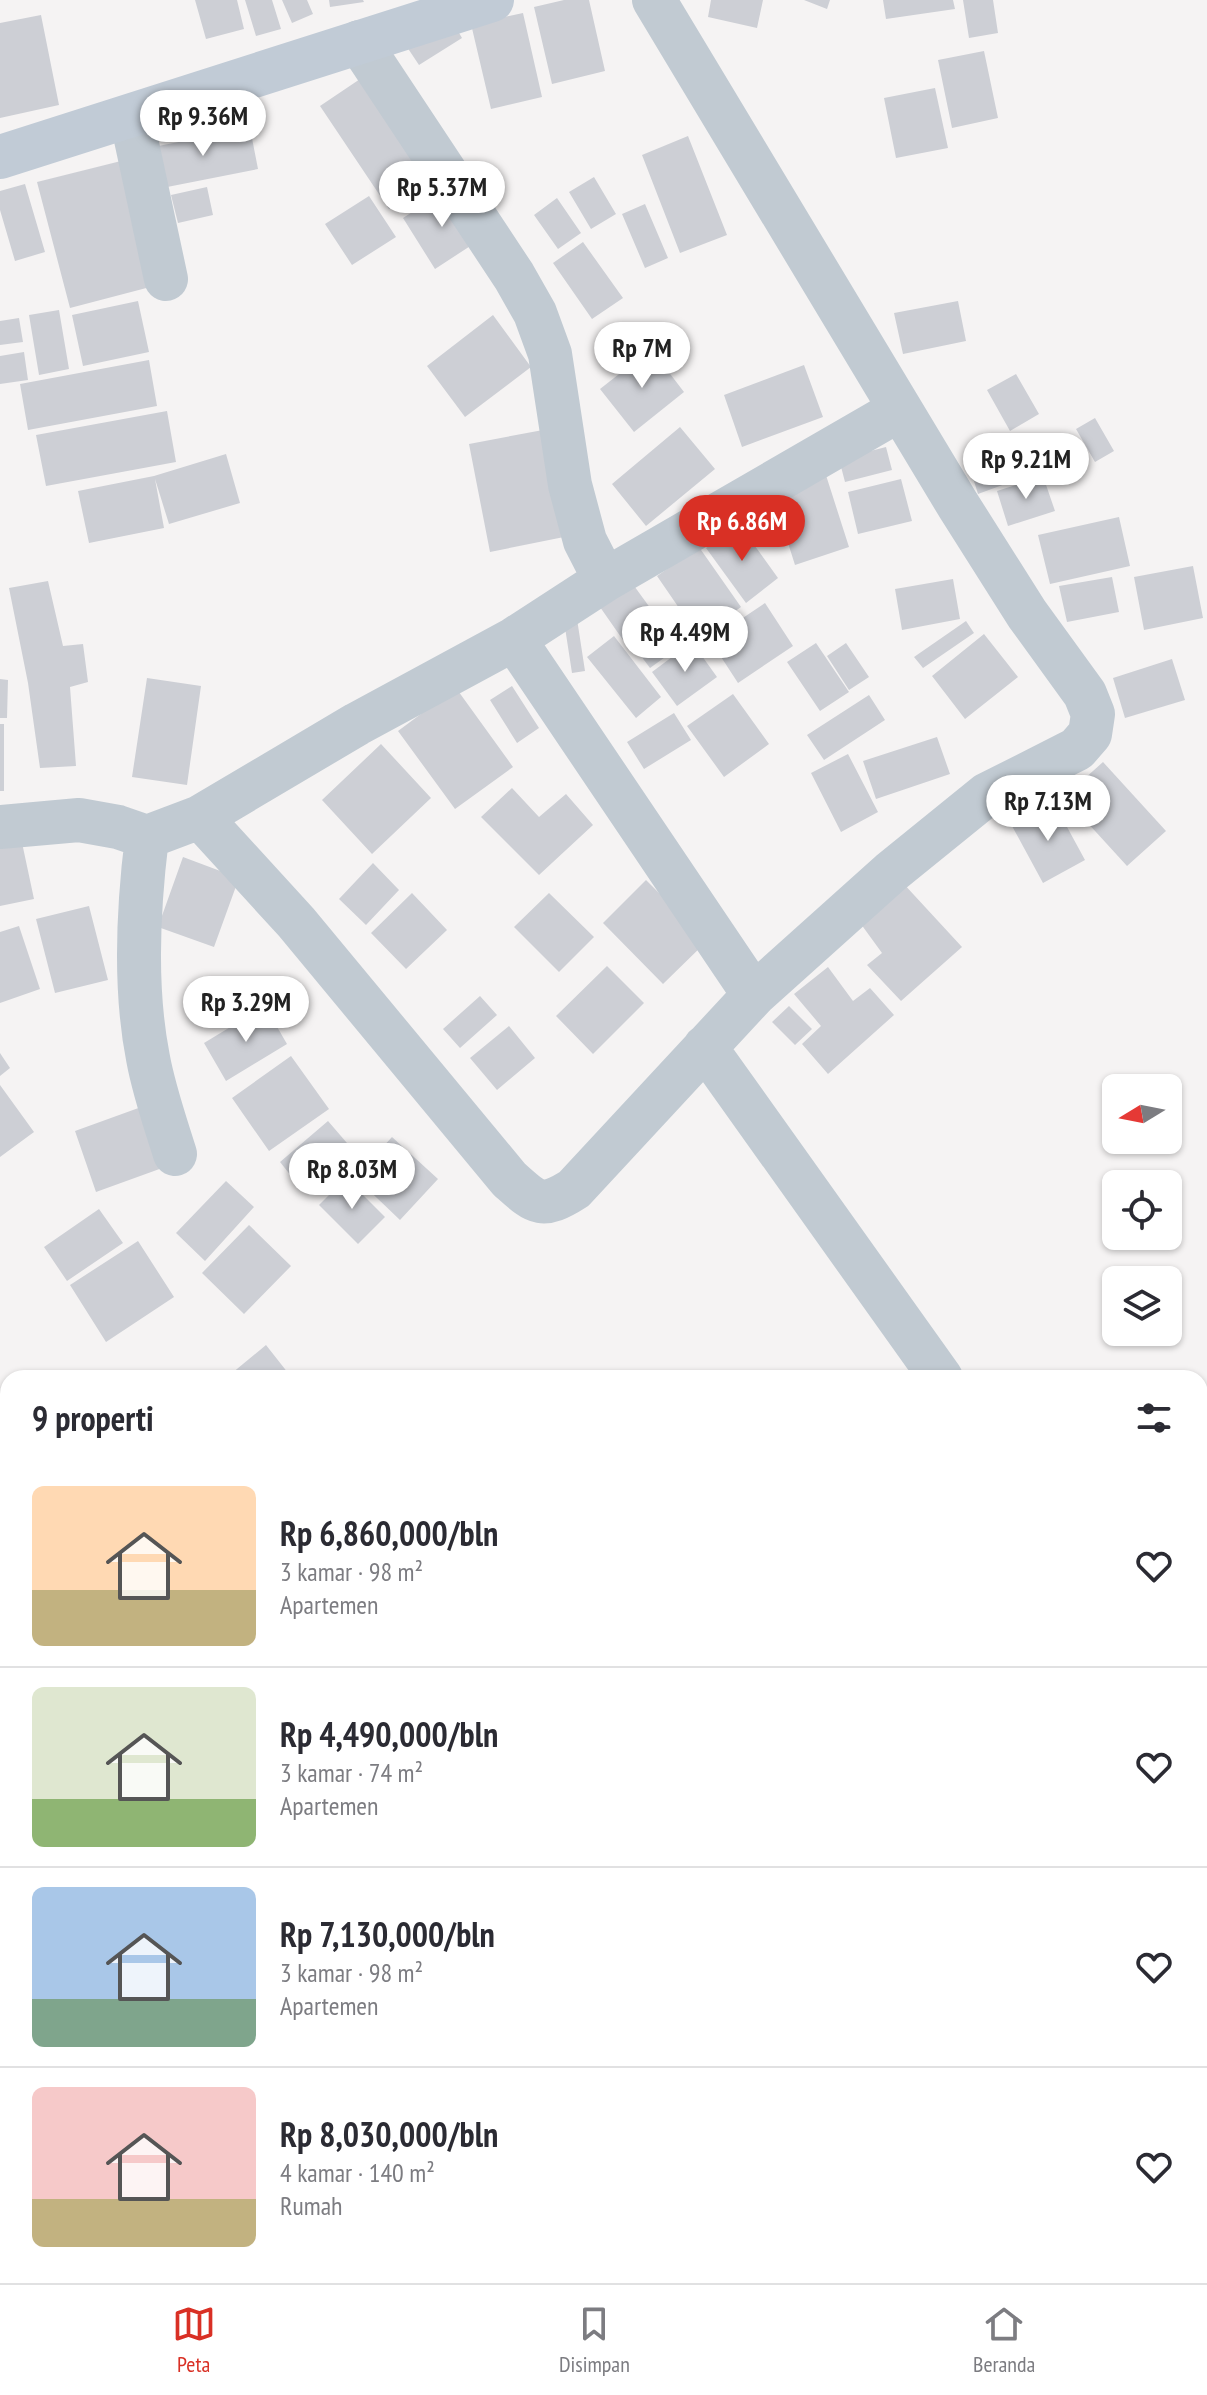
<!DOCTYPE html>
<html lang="id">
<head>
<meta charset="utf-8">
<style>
	:root { --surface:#fff; --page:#f7f7f7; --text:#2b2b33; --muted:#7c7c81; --line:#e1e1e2; --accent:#d93025 }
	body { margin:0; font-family:"PT Sans Narrow",sans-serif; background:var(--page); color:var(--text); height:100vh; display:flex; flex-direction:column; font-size:30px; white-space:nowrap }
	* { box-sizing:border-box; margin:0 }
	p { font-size:26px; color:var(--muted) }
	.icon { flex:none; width:44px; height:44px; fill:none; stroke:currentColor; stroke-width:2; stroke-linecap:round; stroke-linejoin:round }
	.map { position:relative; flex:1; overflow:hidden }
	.details { position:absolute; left:0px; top:1370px; width:1208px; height:914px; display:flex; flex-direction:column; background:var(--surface); border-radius:24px 24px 0 0; box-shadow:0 2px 6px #0004 }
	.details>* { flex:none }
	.needle { width:52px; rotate:260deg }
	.controls { position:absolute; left:1102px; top:1074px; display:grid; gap:16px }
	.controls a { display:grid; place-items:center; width:80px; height:80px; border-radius:12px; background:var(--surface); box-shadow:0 2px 6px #0004; font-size:40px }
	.price { position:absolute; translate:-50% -68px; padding:0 18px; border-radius:28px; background:#fff; color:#222; font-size:26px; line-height:52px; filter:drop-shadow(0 2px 4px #0008) }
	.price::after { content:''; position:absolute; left:50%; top:48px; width:24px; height:18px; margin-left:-12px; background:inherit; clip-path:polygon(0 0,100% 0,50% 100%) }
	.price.active { background:var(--accent); color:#fff }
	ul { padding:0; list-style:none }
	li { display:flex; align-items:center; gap:24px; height:200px; padding:0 32px }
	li+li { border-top:2px solid var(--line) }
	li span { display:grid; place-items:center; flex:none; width:224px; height:160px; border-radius:12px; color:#555 }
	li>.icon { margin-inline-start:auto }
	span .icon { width:96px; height:96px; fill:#fffc; stroke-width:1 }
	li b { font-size:34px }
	h2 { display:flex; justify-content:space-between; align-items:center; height:96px; padding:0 32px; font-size:34px }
	.dock { display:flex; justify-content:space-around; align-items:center; height:112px; border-top:2px solid var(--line); background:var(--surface); font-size:22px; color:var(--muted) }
	.dock a { display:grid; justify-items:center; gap:4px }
	.dock .active { color:var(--accent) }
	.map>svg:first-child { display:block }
	.building { fill:#cdcfd5 }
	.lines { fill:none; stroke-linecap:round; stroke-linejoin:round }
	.street { stroke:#c1cad2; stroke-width:44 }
	.secondary { stroke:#c1cbd6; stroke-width:44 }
</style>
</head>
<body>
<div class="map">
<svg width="1207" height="2283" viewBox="0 0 1207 2283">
	<rect width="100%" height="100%" fill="#f5f3f3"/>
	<!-- building -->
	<path class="building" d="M195 0H237L244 29 206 39Z
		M245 0H272L281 29 256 36Z
		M282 0H307L313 14 292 23Z
		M329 0H363L364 2 330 7Z
		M564 0H589L605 71 552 84 534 7Z
		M711 0H763L757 28 708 17Z
		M804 0H830L827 9Z
		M883 0H953L955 9 886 19Z
		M963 0H993L998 33 969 38Z
		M523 13 542 97 491 109 471 24Z
		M41 15 59 105 0 118V23Z
		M451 19 462 38 419 65 407 47Z
		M984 51 998 118 952 128 938 60Z
		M369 73 438 175 389 209 320 106Z
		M935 88 948 148 896 158 884 98Z
		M250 128 258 169 157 189 148 148Z
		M688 136 727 235 680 253 642 155Z
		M121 161 154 286 70 308 37 182Z
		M594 177 616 214 591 229 569 192Z
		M25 184 45 252 15 261 0 210V191Z
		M207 187 213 215 178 223 171 195Z
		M448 189 481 239 435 269 403 218Z
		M369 196 396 237 352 265 325 224Z
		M557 198 581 233 558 249 534 215Z
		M645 204 668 258 645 268 622 214Z
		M583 242 623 298 592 319 553 263Z
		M138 301 149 352 83 366 72 315Z
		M958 301 966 341 903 354 894 313Z
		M59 310 69 369 39 375 29 315Z
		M493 315 531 367 465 417 427 366Z
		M19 318 23 342 0 345V321Z
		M651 349 684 392 634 432 600 389Z
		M24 352 28 380 0 384V356Z
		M149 360 157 406 28 430 20 384Z
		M804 365 823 417 742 447 724 395Z
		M1016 374 1039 414 1010 431 987 390Z
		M167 411 176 462 46 486 36 435Z
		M1095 418 1114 451 1095 462 1076 429Z
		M680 427 715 469 646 526 612 484Z
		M543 430 564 537 490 552 469 444Z
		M886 447 892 470 845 482 839 459Z
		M1005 449 1016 480 978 494 968 462Z
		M226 454 240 503 169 524 155 479 164 528 89 543 78 491 154 476Z
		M824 469 849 547 795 565 770 486Z
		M1043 476 1055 511 1008 526 997 491Z
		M901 479 912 521 858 534 848 492Z
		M1119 517 1130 566 1050 584 1038 535Z
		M739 524 778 578 746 603 706 548Z
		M699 547 741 607 699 637 657 576Z
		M1193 566 1203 618 1144 630 1134 577Z
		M1112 577 1119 612 1067 622 1059 586Z
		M953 579 960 619 902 630 895 589Z
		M48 581 63 646 83 644 88 682 70 687 76 766 40 768 28 683 9 588Z
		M632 583 656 616 623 640 600 607Z
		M765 603 793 646 738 683 710 640Z
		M665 614 686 642 650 668 629 640Z
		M577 619 585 671 572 673 564 621Z
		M966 621 974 633 923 668 914 657Z
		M984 634 1018 677 965 719 932 676Z
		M614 636 661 697 636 718 587 657Z
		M692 642 717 677 677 706 652 672Z
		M816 643 849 692 820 711 787 662Z
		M846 643 869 677 849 690 827 656Z
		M1172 659 1185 700 1125 718 1113 678Z
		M147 678 201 686 187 785 132 777Z
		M0 679 8 680 7 718H0Z
		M512 686 539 728 517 743 490 700Z
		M456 688 513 767 455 809 398 731Z
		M733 694 769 744 724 777 687 726Z
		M869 695 885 720 824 760 807 735Z
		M674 713 691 740 644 769 627 742Z
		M0 724H4V791H0Z
		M937 737 950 774 876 799 863 761Z
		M381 744 431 798 372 854 322 800Z
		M848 754 878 812 841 832 811 773Z
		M1103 762 1166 831 1127 866 1064 797Z
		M512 788 539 817 566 794 593 825 539 875 481 817Z
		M1054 803 1085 860 1043 883 1012 826Z
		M21 838 34 899 0 906V843Z
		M183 857 239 878 214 947 158 927Z
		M373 863 399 890 366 925 339 899Z
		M646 880 707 941 663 984 603 923Z
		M902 882 962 947 901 1001 867 965 882 953 858 920Z
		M412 893 447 930 406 969 371 933Z
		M549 893 594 937 559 972 514 927Z
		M89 906 108 980 55 993 36 919Z
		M19 926 40 989 0 1003V932Z
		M607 966 644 1003 593 1054 556 1016Z
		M828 967 853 1001 870 988 894 1015 828 1074 802 1044 821 1026 794 994Z
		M480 996 497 1015 460 1048 443 1029Z
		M265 1006 287 1044 226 1081 204 1043Z
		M789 1006 812 1029 795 1045 772 1022Z
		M509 1026 535 1058 497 1090 470 1058Z
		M0 1053 10 1068 0 1076Z
		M291 1056 329 1109 269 1151 232 1098Z
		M0 1085 34 1132 0 1157Z
		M144 1106 165 1167 96 1192 75 1131Z
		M328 1121 353 1150 304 1192 280 1162Z
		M392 1137 438 1179 400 1220 355 1177Z
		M346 1178 385 1217 358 1244 319 1205Z
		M226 1181 254 1207 205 1261 176 1233Z
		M99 1209 123 1243 67 1281 44 1247Z
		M249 1225 291 1266 244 1314 202 1273Z
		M138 1241 174 1297 106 1342 70 1285Z
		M266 1345 292 1378H226Z"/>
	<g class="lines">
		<!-- street -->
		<path class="street" d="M131 116 166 279
			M605 580 899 410
			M514 639 754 995
			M200 817 296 922 509 1179C536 1203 541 1210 574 1189L754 995 891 872 986 795 1077 749 1090 734 1093 714 1085 694 1027 614 958 505 654 0
			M0 827 79 820 118 827 147 837 200 817 357 724 514 639 605 580 585 541 570 485 550 354 535 313 514 276 359 42
			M147 837C138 909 134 987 148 1058 154 1091 165 1122 175 1154
			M705 1047 941 1378"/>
		<!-- secondary -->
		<path class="secondary" d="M0 157 492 0"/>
	</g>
</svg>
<div class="controls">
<a><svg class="needle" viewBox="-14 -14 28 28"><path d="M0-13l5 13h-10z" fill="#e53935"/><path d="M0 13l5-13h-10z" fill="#7c7c81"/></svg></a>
<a><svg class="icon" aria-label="locate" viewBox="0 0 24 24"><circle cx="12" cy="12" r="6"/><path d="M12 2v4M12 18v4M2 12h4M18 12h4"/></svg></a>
<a><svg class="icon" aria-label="layers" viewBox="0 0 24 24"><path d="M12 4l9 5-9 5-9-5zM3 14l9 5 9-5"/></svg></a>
</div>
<b class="price" style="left:203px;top:158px">Rp 9.36M</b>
<b class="price" style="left:442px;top:229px">Rp 5.37M</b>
<b class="price" style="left:642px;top:390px">Rp 7M</b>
<b class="price" style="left:1026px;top:501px">Rp 9.21M</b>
<b class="price active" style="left:742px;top:563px">Rp 6.86M</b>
<b class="price" style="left:685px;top:674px">Rp 4.49M</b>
<b class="price" style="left:1048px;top:843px">Rp 7.13M</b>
<b class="price" style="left:246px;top:1044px">Rp 3.29M</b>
<b class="price" style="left:352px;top:1211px">Rp 8.03M</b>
<section class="details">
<h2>9 properti<svg class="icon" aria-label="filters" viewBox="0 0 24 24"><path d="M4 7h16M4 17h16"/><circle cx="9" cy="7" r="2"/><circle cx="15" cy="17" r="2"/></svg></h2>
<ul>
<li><span style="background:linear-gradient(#ffd9b3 65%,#c2b280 0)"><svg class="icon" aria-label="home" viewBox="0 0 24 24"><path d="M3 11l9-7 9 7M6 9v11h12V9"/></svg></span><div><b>Rp 6,860,000/bln</b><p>3 kamar · 98 m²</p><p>Apartemen</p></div><svg class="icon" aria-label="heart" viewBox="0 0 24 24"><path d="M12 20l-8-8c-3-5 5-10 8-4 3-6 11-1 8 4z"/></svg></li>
<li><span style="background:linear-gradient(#dfe7d0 70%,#8fb573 0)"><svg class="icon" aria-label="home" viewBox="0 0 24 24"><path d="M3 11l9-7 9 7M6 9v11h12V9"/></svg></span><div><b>Rp 4,490,000/bln</b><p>3 kamar · 74 m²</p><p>Apartemen</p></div><svg class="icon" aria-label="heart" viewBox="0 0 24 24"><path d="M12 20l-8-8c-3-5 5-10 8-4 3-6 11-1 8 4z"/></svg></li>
<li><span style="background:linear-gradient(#a9c7e8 70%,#7fa58c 0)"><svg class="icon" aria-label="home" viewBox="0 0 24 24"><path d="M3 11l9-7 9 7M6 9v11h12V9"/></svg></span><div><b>Rp 7,130,000/bln</b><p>3 kamar · 98 m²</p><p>Apartemen</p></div><svg class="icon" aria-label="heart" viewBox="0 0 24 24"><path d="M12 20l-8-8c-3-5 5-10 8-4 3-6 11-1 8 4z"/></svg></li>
<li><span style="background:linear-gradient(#f6c9c9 70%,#c2b280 0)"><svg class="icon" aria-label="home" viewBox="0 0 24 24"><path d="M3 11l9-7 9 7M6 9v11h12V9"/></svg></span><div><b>Rp 8,030,000/bln</b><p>4 kamar · 140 m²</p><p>Rumah</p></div><svg class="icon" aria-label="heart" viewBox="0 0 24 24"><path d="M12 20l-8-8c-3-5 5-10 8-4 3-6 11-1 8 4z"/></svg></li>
</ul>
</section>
</div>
<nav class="dock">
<a class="active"><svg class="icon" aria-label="map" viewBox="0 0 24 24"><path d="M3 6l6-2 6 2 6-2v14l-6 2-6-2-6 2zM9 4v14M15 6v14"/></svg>Peta</a>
<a><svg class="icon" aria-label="saved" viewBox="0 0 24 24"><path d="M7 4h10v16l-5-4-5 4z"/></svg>Disimpan</a>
<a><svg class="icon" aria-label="home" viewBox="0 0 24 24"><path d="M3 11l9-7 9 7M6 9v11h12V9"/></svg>Beranda</a>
</nav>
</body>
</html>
